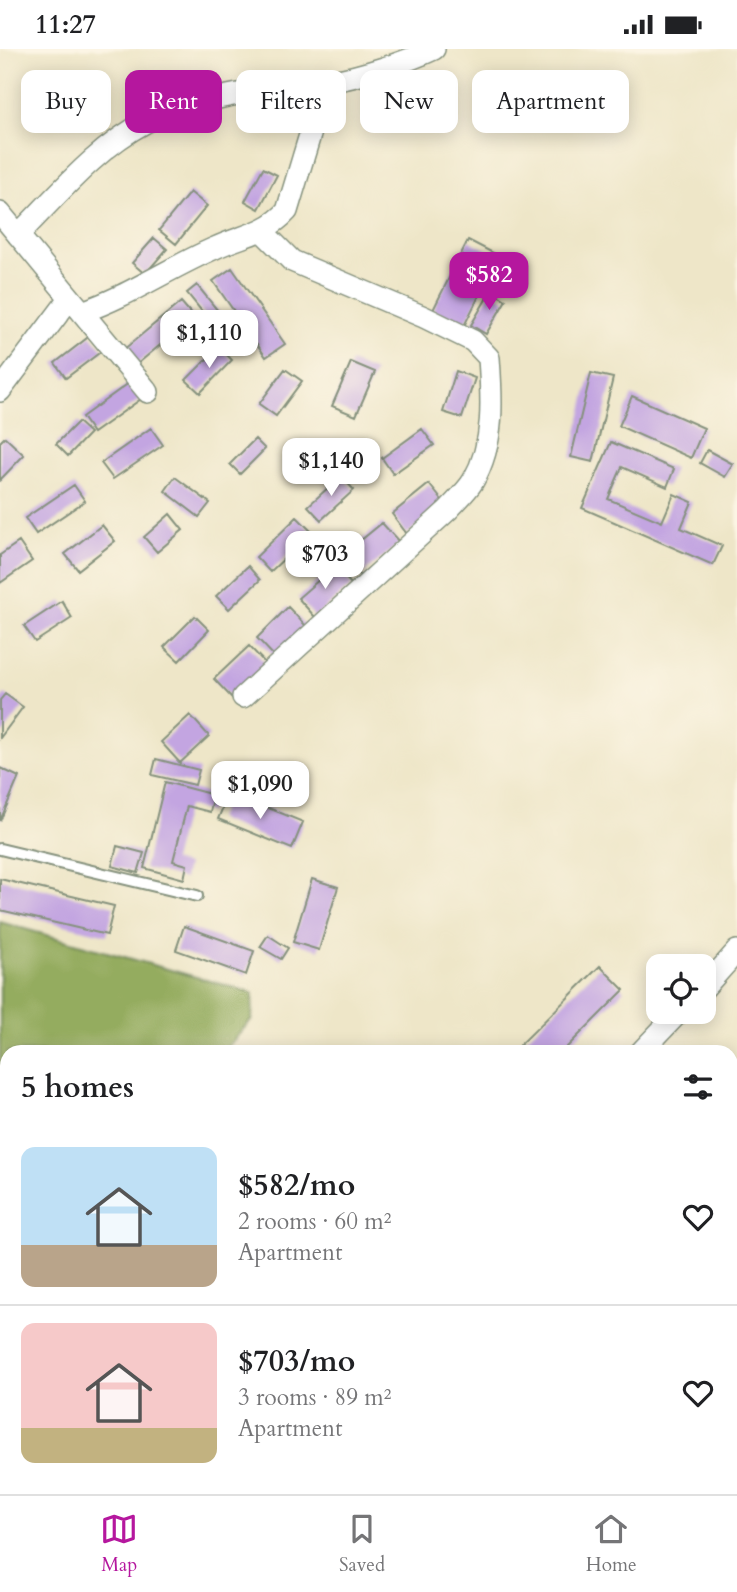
<!DOCTYPE html>
<html lang="en">
<head>
<meta charset="utf-8">
<style>
	:root { --surface:#fff; --page:#f2f2f2; --text:#202124; --muted:#757577; --line:#e0e0e0; --accent:#b5179e }
	body { margin:0; font-family:Cardo,serif; background:var(--page); color:var(--text); height:100vh; display:flex; flex-direction:column; font-size:26px; white-space:nowrap }
	* { box-sizing:border-box; margin:0 }
	p { font-size:23px; color:var(--muted) }
	.icon { flex:none; width:38px; height:38px; fill:none; stroke:currentColor; stroke-width:2; stroke-linecap:round; stroke-linejoin:round }
	.map { position:relative; flex:1; overflow:hidden }
	.drawer { position:absolute; left:0px; top:996px; width:738px; height:450px; display:flex; flex-direction:column; background:var(--surface); border-radius:21px 21px 0 0; box-shadow:0 4px 18px #0003 }
	.drawer>* { flex:none }
	.guide { position:absolute; left:21px; top:21px; width:696px; height:63px; display:flex; gap:14px }
	.tools { position:absolute; left:646px; top:905px; display:grid; gap:14px }
	.tools a { display:grid; place-items:center; width:70px; height:70px; border-radius:14px; background:var(--surface); box-shadow:0 4px 18px #0003; font-size:35px }
	.price { position:absolute; translate:-50% -60px; padding:0 16px; border-radius:14px; background:#fff; color:#222; font-size:23px; line-height:46px; filter:drop-shadow(0 2px 4px #0008) }
	.price::after { content:''; position:absolute; left:50%; top:42px; width:21px; height:16px; margin-left:-10px; background:inherit; clip-path:polygon(0 0,100% 0,50% 100%) }
	.price.current { background:var(--accent); color:#fff }
	ul { padding:0; list-style:none }
	li { display:flex; align-items:center; gap:21px; height:175px; padding:0 21px }
	li+li { border-top:2px solid var(--line) }
	li span { display:grid; place-items:center; flex:none; width:196px; height:140px; border-radius:14px; color:#555 }
	li>.icon { margin-inline-start:auto }
	span .icon { width:84px; height:84px; fill:#fffc; stroke-width:1 }
	li b { font-size:30px }
	h2 { display:flex; justify-content:space-between; align-items:center; height:84px; padding:0 21px; font-size:30px }
	.pill { padding:0 24px; border-radius:14px; background:var(--surface); box-shadow:0 4px 18px #0003; font-size:24px; line-height:63px }
	.pill.current { background:var(--accent); color:#fff }
	.status { display:flex; justify-content:space-between; align-items:center; height:49px; padding:0 35px; background:var(--surface); direction:ltr }
	.status svg { height:19px; fill:currentColor }
	.dock { display:flex; justify-content:space-around; align-items:center; height:98px; border-top:2px solid var(--line); background:var(--surface); font-size:19px; color:var(--muted) }
	.dock a { display:grid; justify-items:center; gap:4px }
	.dock .current { color:var(--accent) }
	.map>svg:first-child { display:block }
	.forest { fill:#94ac5e; stroke:#5a7449; stroke-width:2 }
	.building { fill:#c3a5e1 }
	.lines { fill:none; stroke-linecap:round; stroke-linejoin:round }
	.lane-casing { stroke:#86927e; stroke-width:14 }
	.street-casing { stroke:#86927e; stroke-width:24 }
	.lane { stroke:#fff; stroke-width:10 }
	.street { stroke:#fff; stroke-width:21 }
</style>
</head>
<body>
<div class="status"><b>11:27</b><svg viewBox="0 0 49 12"><path d="M0 12V9h3v3zM5 12V6h3v6zM10 12V3h3v9zM15 12V0h3v12zM26 1h20v11H26zM47 4h2v5h-2z"/></svg></div>
<div class="map">
<svg width="737" height="1445" viewBox="0 0 737 1445">
	<rect width="100%" height="100%" fill="#fcf5e5"/>
	<filter id="ink" filterUnits="userSpaceOnUse"><feTurbulence type="fractalNoise" baseFrequency=".0143" numOctaves="2"/><feDisplacementMap in="SourceGraphic" scale="14" xChannelSelector="R" yChannelSelector="G"/><feConvolveMatrix kernelMatrix="1 2 1 2 8 2 1 2 1" color-interpolation-filters="sRGB"/></filter>
	<filter id="wash" filterUnits="userSpaceOnUse"><feTurbulence type="fractalNoise" baseFrequency=".00686" numOctaves="4" result="noise"/><feDisplacementMap in="SourceGraphic" scale="28" xChannelSelector="R" yChannelSelector="G"/><feGaussianBlur stdDeviation="1.57" result="paint"/><feColorMatrix in="noise" values="0 0 0 0 0 0 0 0 0 0 0 0 0 0 0 0 0 1.4 0 .05"/><feComposite in="paint" operator="in"/></filter>
	<g filter="url(#wash)">
		<rect width="100%" height="100%" fill="#eee6c8"/>
		<!-- forest -->
		<path class="forest" d="M0 873 253 944 252 970 223 1003H7V1094L0 1102Z"/>
		<g id="blocks">
			<!-- building -->
			<path class="building" d="M263 119 277 126 259 160 245 152Z
				M190 143 207 157 176 195 159 181Z
				M154 189 167 200 145 225 132 214Z
				M468 191 499 207 464 277 433 261Z
				M232 219 285 295 266 308 213 232Z
				M197 236 227 273 217 281 187 244Z
				M491 242 506 251 486 285 471 276Z
				M181 253 194 268 136 316 123 301Z
				M91 286 103 301 66 329 55 314Z
				M219 298 232 311 200 344 186 331Z
				M351 313 375 323 356 367 332 357Z
				M285 320 302 332 276 367 259 355Z
				M456 322 475 329 462 369 443 363Z
				M591 324 613 329 593 413 571 408Z
				M129 334 141 350 93 384 82 368Z
				M632 347 704 379 691 409 619 377Z
				M78 373 90 384 68 407 56 395Z
				M151 379 163 396 113 430 101 414Z
				M422 380 434 396 393 425 382 409Z
				M5 388 24 406 0 431V393Z
				M255 390 265 400 240 425 230 415Z
				M611 393 674 420 667 438 622 418 608 450 662 473 674 445 692 453 681 479 722 497 713 516 582 459Z
				M707 401 733 415 725 428 700 414Z
				M341 427 354 441 321 471 308 457Z
				M175 428 210 454 199 468 165 442Z
				M429 435 445 455 407 485 392 465Z
				M74 436 85 452 36 485 25 469Z
				M170 465 183 481 157 503 144 488Z
				M297 468 312 483 270 523 256 508Z
				M382 474 400 494 360 527 343 506Z
				M102 476 115 492 78 521 65 505Z
				M19 493 32 512 0 534V506Z
				M248 517 260 531 229 560 216 547Z
				M335 517 352 536 315 568 298 549Z
				M62 552 72 569 35 593 24 577Z
				M288 558 307 578 276 609 257 589Z
				M195 567 209 581 179 612 164 598Z
				M249 597 267 616 232 649 214 630Z
				M5 645 23 658 0 689V651Z
				M190 666 209 687 180 714 161 693Z
				M156 710 199 721 195 736 152 726Z
				M0 719 19 728 0 772Z
				M165 733 214 746 210 763 187 757 173 812 187 816 184 830 144 819Z
				M229 743 303 773 292 800 218 770Z
				M117 797 144 804 138 824 112 817Z
				M0 830 114 857 107 886 0 861Z
				M312 830 338 838 319 901 293 893Z
				M184 877 254 902 246 926 176 901Z
				M268 886 288 899 281 910 260 898Z
				M600 917 624 941 562 1003H522L518 998Z
				M737 1351V1400L732 1406V1357Z
				M737 1429V1445H728L723 1440 732 1438V1433Z
				M306 1438H336L340 1443 312 1445Z
				M534 1438H592L586 1445H541Z"/>
		</g>
	</g>
	<g filter="url(#ink)">
		<use href="#blocks" fill-opacity="0" stroke="#86927e" stroke-width="2"/>
		<g class="lines">
			<!-- lane casing -->
			<g class="lane-casing">
				<path id="lane" d="M0 800 197 847"/>
			</g>
			<!-- street casing -->
			<g class="street-casing">
				<path id="street" d="M0 164 148 343
					M18 186C58 146 95 100 146 73 185 52 255 41 301 35 311 34 322 34 332 32 359 28 409 12 434 0
					M82 263C129 247 169 219 215 199 242 186 266 185 287 162L326 33
					M0 342 70 249
					M243 648 448 461C456 452 467 442 473 432 495 394 492 350 489 309L473 292 424 268 292 212 261 181
					M704 939 737 902
					M641 1003 680 962"/>
			</g>
			<!-- lane -->
			<use href="#lane" class="lane"/>
			<!-- street -->
			<use href="#street" class="street"/>
		</g>
	</g>
</svg>
<div class="tools">
<a><svg class="icon" aria-label="locate" viewBox="0 0 24 24"><circle cx="12" cy="12" r="6"/><path d="M12 2v4M12 18v4M2 12h4M18 12h4"/></svg></a>
</div>
<b class="price current" style="left:489px;top:263px">$582</b>
<b class="price" style="left:209px;top:321px">$1,110</b>
<b class="price" style="left:331px;top:449px">$1,140</b>
<b class="price" style="left:325px;top:542px">$703</b>
<b class="price" style="left:260px;top:772px">$1,090</b>
<div class="guide">
<a class="pill">Buy</a>
<a class="pill current">Rent</a>
<a class="pill">Filters</a>
<a class="pill">New</a>
<a class="pill">Apartment</a>
</div>
<section class="drawer">
<h2>5 homes<svg class="icon" aria-label="filters" viewBox="0 0 24 24"><path d="M4 7h16M4 17h16"/><circle cx="9" cy="7" r="2"/><circle cx="15" cy="17" r="2"/></svg></h2>
<ul>
<li><span style="background:linear-gradient(#bfe0f5 70%,#b9a48a 0)"><svg class="icon" aria-label="home" viewBox="0 0 24 24"><path d="M3 11l9-7 9 7M6 9v11h12V9"/></svg></span><div><b>$582/mo</b><p>2 rooms · 60 m²</p><p>Apartment</p></div><svg class="icon" aria-label="heart" viewBox="0 0 24 24"><path d="M12 20l-8-8c-3-5 5-10 8-4 3-6 11-1 8 4z"/></svg></li>
<li><span style="background:linear-gradient(#f6c9c9 75%,#c2b280 0)"><svg class="icon" aria-label="home" viewBox="0 0 24 24"><path d="M3 11l9-7 9 7M6 9v11h12V9"/></svg></span><div><b>$703/mo</b><p>3 rooms · 89 m²</p><p>Apartment</p></div><svg class="icon" aria-label="heart" viewBox="0 0 24 24"><path d="M12 20l-8-8c-3-5 5-10 8-4 3-6 11-1 8 4z"/></svg></li>
</ul>
</section>
</div>
<nav class="dock">
<a class="current"><svg class="icon" aria-label="map" viewBox="0 0 24 24"><path d="M3 6l6-2 6 2 6-2v14l-6 2-6-2-6 2zM9 4v14M15 6v14"/></svg>Map</a>
<a><svg class="icon" aria-label="saved" viewBox="0 0 24 24"><path d="M7 4h10v16l-5-4-5 4z"/></svg>Saved</a>
<a><svg class="icon" aria-label="home" viewBox="0 0 24 24"><path d="M3 11l9-7 9 7M6 9v11h12V9"/></svg>Home</a>
</nav>
</body>
</html>
